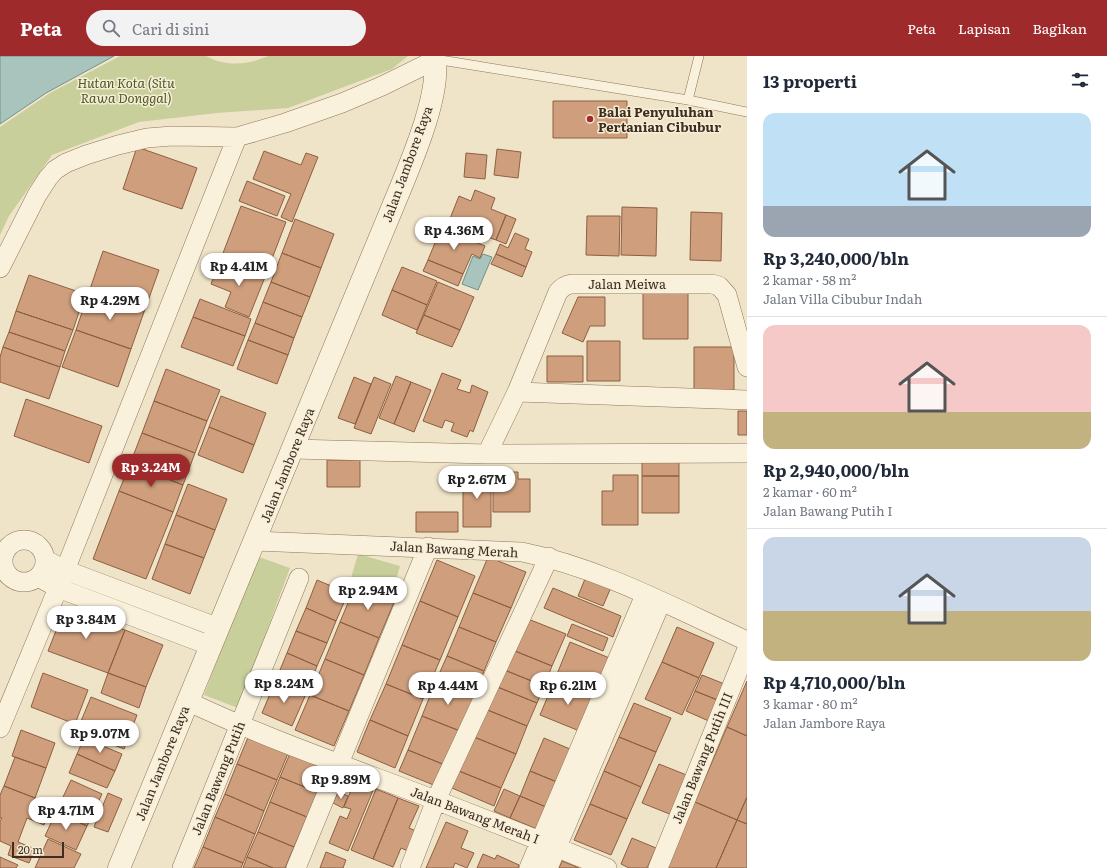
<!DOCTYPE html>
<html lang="id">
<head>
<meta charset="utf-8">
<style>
	:root { --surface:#fff; --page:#f2f2f3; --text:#1f2937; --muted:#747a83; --line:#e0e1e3; --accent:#9e2a2b }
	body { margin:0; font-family:Literata,serif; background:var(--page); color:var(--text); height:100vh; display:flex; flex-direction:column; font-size:15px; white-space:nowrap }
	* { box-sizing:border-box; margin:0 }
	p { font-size:13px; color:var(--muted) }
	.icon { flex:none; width:22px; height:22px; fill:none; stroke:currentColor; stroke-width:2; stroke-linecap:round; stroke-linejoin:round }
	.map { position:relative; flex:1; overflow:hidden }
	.side { display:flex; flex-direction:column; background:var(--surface); width:360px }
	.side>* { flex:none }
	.scale { position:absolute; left:12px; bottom:10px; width:52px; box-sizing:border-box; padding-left:4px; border:2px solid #3d2e20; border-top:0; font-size:11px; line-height:14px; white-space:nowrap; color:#3d2e20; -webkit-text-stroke:3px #f7eed8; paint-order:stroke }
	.price { position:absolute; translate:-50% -34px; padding:0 9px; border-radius:14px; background:#fff; color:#222; font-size:13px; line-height:26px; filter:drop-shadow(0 1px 2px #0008) }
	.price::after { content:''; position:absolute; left:50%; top:24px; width:12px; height:9px; margin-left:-6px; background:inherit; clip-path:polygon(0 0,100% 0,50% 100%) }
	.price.current { background:var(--accent); color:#fff }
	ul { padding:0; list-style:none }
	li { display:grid; align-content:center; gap:8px; height:212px; padding:0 16px }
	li+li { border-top:1px solid var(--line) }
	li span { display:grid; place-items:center; height:124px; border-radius:12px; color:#555 }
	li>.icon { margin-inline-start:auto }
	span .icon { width:72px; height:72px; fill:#fffc; stroke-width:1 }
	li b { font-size:17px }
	h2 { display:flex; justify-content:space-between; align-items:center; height:48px; padding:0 16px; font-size:17px }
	header { display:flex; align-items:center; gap:24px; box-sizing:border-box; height:56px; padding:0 20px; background:var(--accent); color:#fff }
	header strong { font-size:19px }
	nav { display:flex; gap:22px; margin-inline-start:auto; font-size:14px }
	.search { width:280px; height:36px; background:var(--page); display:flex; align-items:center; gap:10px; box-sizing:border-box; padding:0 14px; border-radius:22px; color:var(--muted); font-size:15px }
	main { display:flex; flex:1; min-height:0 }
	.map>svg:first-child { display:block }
	.green { fill:#c9cf9b }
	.water { fill:#a9c4bc; stroke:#6f938a }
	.building { fill:#cf9f7d; stroke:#8d5f41 }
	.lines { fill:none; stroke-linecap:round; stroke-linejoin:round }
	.service-casing { stroke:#8d765c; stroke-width:10 }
	.minor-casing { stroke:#8d765c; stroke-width:20 }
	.tertiary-casing { stroke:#8d765c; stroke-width:23 }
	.service { stroke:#faf1dc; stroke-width:9 }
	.minor { stroke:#faf1dc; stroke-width:19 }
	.tertiary { stroke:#faf1dc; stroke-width:22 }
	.poi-dot { fill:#9e2a2b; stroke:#f7eed8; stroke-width:1.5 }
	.labels { text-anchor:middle; stroke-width:3; stroke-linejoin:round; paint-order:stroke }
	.park-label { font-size:13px; font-style:italic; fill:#4d5a26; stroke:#f7eed8 }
	.poi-label { font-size:13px; font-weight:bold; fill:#3d2e20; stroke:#f7eed8; text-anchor:start }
	.street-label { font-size:13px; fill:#3d2e20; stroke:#f7eed8 }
</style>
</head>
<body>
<header>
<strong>Peta</strong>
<div class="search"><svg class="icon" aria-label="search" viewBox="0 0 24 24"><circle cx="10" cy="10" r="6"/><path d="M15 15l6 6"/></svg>Cari di sini</div>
<nav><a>Peta</a><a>Lapisan</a><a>Bagikan</a></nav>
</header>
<main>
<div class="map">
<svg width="747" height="812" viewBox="0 0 747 812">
	<rect width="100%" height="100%" fill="#f0e4c8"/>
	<!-- green -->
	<path class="green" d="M120 0H206C226 11 248 9 268 0H408L392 13 288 52 217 57 139 66 52 99 9 160 0 179V71L50 37Z
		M358 498 400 510 393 534 351 522Z
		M256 500 290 512 238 652 204 639Z"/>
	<!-- water -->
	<path class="water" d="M0 0H114L46 37 0 68Z
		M483 198 492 201 478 234 462 228 473 200 480 203Z"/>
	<!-- building -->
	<path class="building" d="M553 45H627V82H553Z
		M137 91 197 112 182 153 123 133Z
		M497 93 521 96 518 122 494 119Z
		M264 95 301 109 306 97 318 101 292 166 281 161 291 138 253 123Z
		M466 97 487 99 485 123 464 121Z
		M247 125 285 140 277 160 239 145Z
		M475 134 495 142 491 153 506 159 496 184 482 179 479 187 462 180 465 171 449 165 459 140 471 145Z
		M241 150 286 166 265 221 220 205Z
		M622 151 657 152 656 200 621 199Z
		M691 156 722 157 721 205 690 204Z
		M506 159 516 163 506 188 496 184Z
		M587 160H620L619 200 586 199Z
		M295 163 334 178 321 212 282 197Z
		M441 172 485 190 480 202 472 198 463 218 428 204Z
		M515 177 529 183 525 193 532 196 526 211 496 198 500 188 508 192Z
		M103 195 159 214 144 256 89 236Z
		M282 197 321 212 310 241 271 226Z
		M496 198 526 211 522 221 491 208Z
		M428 204 463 218 458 230 423 215Z
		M220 205 265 221 249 261 225 251 231 236 211 228Z
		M402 211 437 225 427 249 392 234Z
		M29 219 85 238 73 274 16 255Z
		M271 226 310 241 302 261 263 246Z
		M438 226 474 241 460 274 424 259Z
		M643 228H688V283H643Z
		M392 234 427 249 417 274 382 259Z
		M89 236 144 256 131 293 76 274Z
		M578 241H605V270H590L583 286 562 277Z
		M200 243 251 263 245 280 193 261Z
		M263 246 302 261 294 282 255 267Z
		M16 255 73 274 65 295 9 276Z
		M424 259 460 274 452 291 416 277Z
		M193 261 245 280 233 310 181 291Z
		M255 267 294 282 288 299 248 284Z
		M76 274 131 293 118 331 62 311Z
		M9 276 65 295 60 311 3 291Z
		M248 284 288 299 277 328 237 313Z
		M587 285H620V325H587Z
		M3 291 60 311 49 343 0 326V301Z
		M694 291H734V335H694Z
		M547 300H583V326H547Z
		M166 313 220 334 207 365 154 345Z
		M442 317 461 324 457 333 470 337 472 329 488 336 473 376 470 374 467 381 451 375 454 367 445 364 442 372 423 365Z
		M396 320 411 326 394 368 379 362Z
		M354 321 371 328 355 368 338 362Z
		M374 321 391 328 371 378 354 372Z
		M411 326 431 334 414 376 394 368Z
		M221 340 266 357 254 389 209 371Z
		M26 343 102 370 89 407 14 380Z
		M154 345 207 365 195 397 142 377Z
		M738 355H747V379H738Z
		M209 371 254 389 243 417 198 399Z
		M142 377 195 397 183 429 130 408Z
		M327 404H360V431H327Z
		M642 404H679V420H642Z
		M130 408 183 429 173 456 119 435Z
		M504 416H518V423H530V456H493V423H504Z
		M463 418H491V471H463Z
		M613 419H638V469H602V435H613Z
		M642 420H679V457H642Z
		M188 428 227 443 215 474 176 459Z
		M119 435 173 456 146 523 93 503Z
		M416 456H458V476H416Z
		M176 459 215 474 204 502 165 488Z
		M165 488 204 502 190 538 152 523Z
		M488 501 526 516 511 552 473 537Z
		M437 504 475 520 458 561 420 545Z
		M587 518 612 529 603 550 578 540Z
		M317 524 348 537 336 565 306 552Z
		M356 528 395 544 379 582 340 566Z
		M553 532 621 560 613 581 544 552Z
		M473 537 511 552 496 586 459 571Z
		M420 545 458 561 440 604 402 589Z
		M65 552 125 574 108 617 48 595Z
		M306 552 336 565 327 587 296 575Z
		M523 561 566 578 552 610 510 593Z
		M340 566 379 582 364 619 325 603Z
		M572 568 608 582 603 595 567 580Z
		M459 571 496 586 484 615 447 600Z
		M677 571 714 587 699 622 662 606Z
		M125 574 163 589 146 631 108 617Z
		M296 575 327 587 317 610 287 597Z
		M570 586 612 603 597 640 555 623Z
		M402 589 440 604 423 643 386 628Z
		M510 593 552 610 544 630 502 613Z
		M287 597 317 610 306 638 275 626Z
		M447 600 484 615 474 641 436 625Z
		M325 603 364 619 349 655 310 639Z
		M662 606 699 622 682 659 645 643Z
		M502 613 544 630 537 647 495 630Z
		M43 617 88 634 75 668 31 651Z
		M108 617 146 631 139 652 101 637Z
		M702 619 727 629 720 645 695 635Z
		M555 623 597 640 582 676 540 659Z
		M436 625 474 641 460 675 422 660Z
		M747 625V680L727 671Z
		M275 626 306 638 292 670 262 657Z
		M386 628 423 643 408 680 370 664Z
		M495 630 537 647 527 670 485 653Z
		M695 635 720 645 711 666 686 655Z
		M310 639 349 655 334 690 295 674Z
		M91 641 137 659 124 693 77 675Z
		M634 647 671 662 656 696 619 681Z
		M485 653 527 670 516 698 474 681Z
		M422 660 460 675 445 709 408 694Z
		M370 664 408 680 395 712 357 696Z
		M727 671 747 680V741L737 764 695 746Z
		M21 674 55 687 46 712 12 700Z
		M249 679 289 695 277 724 237 708Z
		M474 681 516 698 501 732 459 715Z
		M619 681 656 696 641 731 604 715Z
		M84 682 122 698 115 715 77 698Z
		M544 682 570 693 557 726 530 715Z
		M408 694 445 709 436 730 399 715Z
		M291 695 328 710 317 736 280 721Z
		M77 698 115 715 107 732 69 717Z
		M15 701 46 712 35 742 4 730Z
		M237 708 277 724 264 755 225 738Z
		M659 708 689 720 672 759 642 747Z
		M459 715 501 732 494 750 452 732Z
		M530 715 557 726 546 751 520 740Z
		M604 715 641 731 627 763 590 748Z
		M280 721 317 736 307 761 270 746Z
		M71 724 102 738 87 770 56 756Z
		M355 725 374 732 348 795 329 787 340 760 347 763 351 753 344 751Z
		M4 730 35 742 33 744 50 751 44 769 27 762 18 786 35 793 29 807 8 799 11 790 0 785V765L2 762H0V739Z
		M376 733 398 742 373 803 351 794Z
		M504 733 520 740 510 762 494 755Z
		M338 736 348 740 343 752 333 747Z
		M108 737 122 743 108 776 94 771Z
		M225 738 264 755 255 778 215 761Z
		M520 740 546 751 537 773 510 762Z
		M747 741V768L737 764Z
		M398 742 419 750 409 772 416 775 408 795 401 792 393 811 373 803Z
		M270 746 307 761 294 791 258 776Z
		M695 746 737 764 716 812H666Z
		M590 748 627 763 611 799 574 784Z
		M56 756 87 770 76 794 45 780Z
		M215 761 255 778 243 807 203 791Z
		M737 764 747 768V812H716Z
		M446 766 468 775 461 792 474 797 467 812 455 807 453 812H426Z
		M258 776 294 791 285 812H273L247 801Z
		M632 782 656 792 647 812H629L621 808Z
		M48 783 81 798 74 812H35Z
		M203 791 243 807 241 812H194Z
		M326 796 346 804 343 812H320Z
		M483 798 495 803 497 799 519 809 518 812H477Z
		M0 801 18 809 16 812H0Z
		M247 801 273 812H243Z
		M562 805 579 812H559Z"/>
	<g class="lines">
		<!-- service casing -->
		<g class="service-casing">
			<path id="service" d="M435 4 447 5 688 44 747 56
				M688 44 699 0"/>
		</g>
		<!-- minor casing -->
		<g class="minor-casing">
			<path id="minor" d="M0 212 37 139 48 122 55 114 66 107 86 99 118 89 147 82 172 80 237 81 285 67 342 47 382 30 435 4
				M517 336 747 344
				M293 393 487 398 747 397
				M487 398 517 336 558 236C562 231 565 229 571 228H712L719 230 727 239 747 311
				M3 505a21 21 0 1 1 42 0a21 21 0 1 1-42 0Z
				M255 485 522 496C601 512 674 552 747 585
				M46 504 65 514 219 572
				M38 521 58 532 211 590
				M187 645C256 678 329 704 401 731 470 757 539 784 607 812
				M0 672 58 532 237 81
				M182 812 299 522
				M296 812 428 491
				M410 812 436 744 549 501
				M529 812 645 539
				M548 812 661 546
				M658 812 747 593"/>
		</g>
		<!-- tertiary casing -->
		<g class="tertiary-casing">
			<path id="tertiary" d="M119 812C195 626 273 442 349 256 363 222 377 189 391 155 406 118 443 38 434 0"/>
		</g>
		<!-- service -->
		<use href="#service" class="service"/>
		<!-- minor -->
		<use href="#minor" class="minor"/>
		<!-- tertiary -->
		<use href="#tertiary" class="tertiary"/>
	</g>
	<!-- markers -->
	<circle class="poi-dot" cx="590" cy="63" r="4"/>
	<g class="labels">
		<!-- park labels -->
		<g class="park-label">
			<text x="126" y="32">Hutan Kota (Situ<tspan x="126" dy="15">Rawa Donggal)</tspan></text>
		</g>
		<!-- poi labels -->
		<g class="poi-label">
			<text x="598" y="61">Balai Penyuluhan<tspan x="598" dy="15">Pertanian Cibubur</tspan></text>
		</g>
		<!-- street labels -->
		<g class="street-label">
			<text transform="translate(407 108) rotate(-70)" y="5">Jalan Jambore Raya</text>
			<text x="627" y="233">Jalan Meiwa</text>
			<text transform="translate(287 409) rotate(-68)" y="5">Jalan Jambore Raya</text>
			<text transform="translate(454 493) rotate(3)" y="5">Jalan Bawang Merah</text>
			<text transform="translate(702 702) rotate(-68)" y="5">Jalan Bawang Putih III</text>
			<text transform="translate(162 707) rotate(-68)" y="5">Jalan Jambore Raya</text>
			<text transform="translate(218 722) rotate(-68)" y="5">Jalan Bawang Putih</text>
			<text transform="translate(475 759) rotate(21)" y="5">Jalan Bawang Merah I</text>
		</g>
	</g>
</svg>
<div class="scale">20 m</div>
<b class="price" style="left:454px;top:195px">Rp 4.36M</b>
<b class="price" style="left:239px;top:231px">Rp 4.41M</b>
<b class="price" style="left:110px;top:265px">Rp 4.29M</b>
<b class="price current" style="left:151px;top:432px">Rp 3.24M</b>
<b class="price" style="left:477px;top:444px">Rp 2.67M</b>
<b class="price" style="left:368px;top:555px">Rp 2.94M</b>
<b class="price" style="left:86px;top:584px">Rp 3.84M</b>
<b class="price" style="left:284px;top:648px">Rp 8.24M</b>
<b class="price" style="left:448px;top:650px">Rp 4.44M</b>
<b class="price" style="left:568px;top:650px">Rp 6.21M</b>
<b class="price" style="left:100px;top:698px">Rp 9.07M</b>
<b class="price" style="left:341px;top:744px">Rp 9.89M</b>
<b class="price" style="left:66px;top:775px">Rp 4.71M</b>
</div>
<section class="side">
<h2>13 properti<svg class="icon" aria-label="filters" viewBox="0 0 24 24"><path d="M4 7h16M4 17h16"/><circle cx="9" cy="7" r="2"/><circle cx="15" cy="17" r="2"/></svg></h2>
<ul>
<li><span style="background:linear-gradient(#bfe0f5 75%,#9aa5b1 0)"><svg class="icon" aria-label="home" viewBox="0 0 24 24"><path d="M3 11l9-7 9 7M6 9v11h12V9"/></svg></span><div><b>Rp 3,240,000/bln</b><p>2 kamar · 58 m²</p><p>Jalan Villa Cibubur Indah</p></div></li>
<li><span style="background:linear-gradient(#f6c9c9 70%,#c2b280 0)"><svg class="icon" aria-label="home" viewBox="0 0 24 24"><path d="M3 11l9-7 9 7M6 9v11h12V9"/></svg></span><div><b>Rp 2,940,000/bln</b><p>2 kamar · 60 m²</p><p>Jalan Bawang Putih I</p></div></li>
<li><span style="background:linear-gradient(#c9d6e8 60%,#c2b280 0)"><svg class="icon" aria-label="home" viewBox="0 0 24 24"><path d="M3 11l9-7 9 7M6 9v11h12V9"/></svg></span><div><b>Rp 4,710,000/bln</b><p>3 kamar · 80 m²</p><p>Jalan Jambore Raya</p></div></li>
</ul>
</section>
</main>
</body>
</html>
